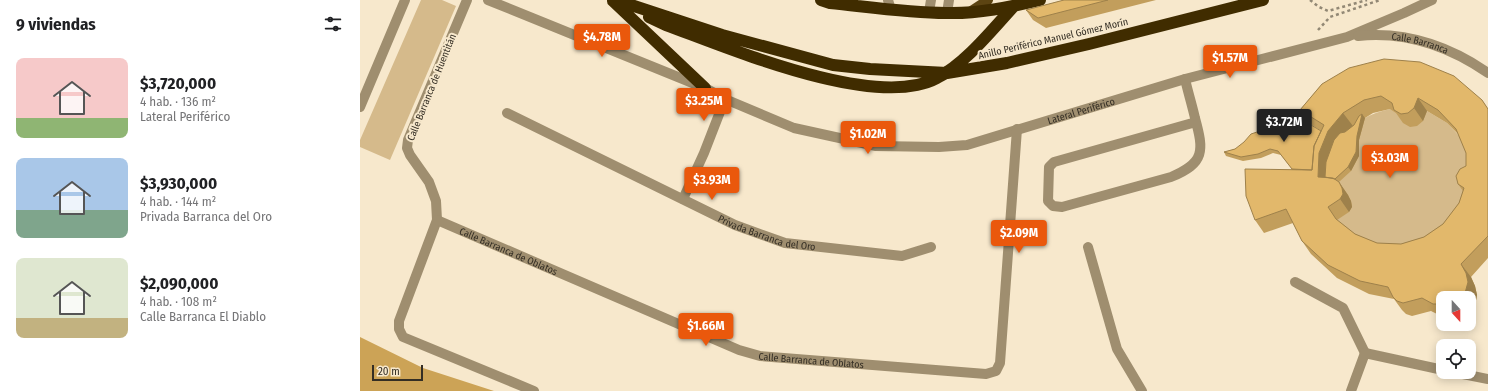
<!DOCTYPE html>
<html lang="es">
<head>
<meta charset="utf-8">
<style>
	:root { --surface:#fff; --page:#f2f2f2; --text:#202124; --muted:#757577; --accent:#ea580c }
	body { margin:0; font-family:"Fira Sans Condensed",sans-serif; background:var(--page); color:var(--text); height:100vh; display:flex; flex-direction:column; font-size:15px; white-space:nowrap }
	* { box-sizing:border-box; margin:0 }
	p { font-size:13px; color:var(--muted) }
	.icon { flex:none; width:22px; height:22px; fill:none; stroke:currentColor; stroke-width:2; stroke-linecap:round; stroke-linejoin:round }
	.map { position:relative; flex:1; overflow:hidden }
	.drawer { display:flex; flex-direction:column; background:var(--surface); width:360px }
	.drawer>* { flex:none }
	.needle { width:26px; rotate:159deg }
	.buttons { position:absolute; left:1076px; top:291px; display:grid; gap:8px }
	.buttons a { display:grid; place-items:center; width:40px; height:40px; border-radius:8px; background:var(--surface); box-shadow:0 2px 10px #0003; font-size:20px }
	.scale { position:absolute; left:12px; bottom:10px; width:51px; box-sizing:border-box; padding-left:4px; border:2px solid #342e24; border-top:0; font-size:11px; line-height:14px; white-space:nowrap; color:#342e24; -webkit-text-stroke:3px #f7e8cc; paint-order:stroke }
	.price { position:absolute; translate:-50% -34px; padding:0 9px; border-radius:4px; background:var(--accent); color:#fff; font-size:13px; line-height:26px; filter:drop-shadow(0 1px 2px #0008) }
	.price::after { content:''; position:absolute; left:50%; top:24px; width:12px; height:9px; margin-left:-6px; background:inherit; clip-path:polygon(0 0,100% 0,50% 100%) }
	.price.active { background:#222; color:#fff }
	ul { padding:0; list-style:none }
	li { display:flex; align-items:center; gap:12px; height:100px; padding:0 16px }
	li span { display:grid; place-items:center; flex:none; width:112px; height:80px; border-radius:8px; color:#555 }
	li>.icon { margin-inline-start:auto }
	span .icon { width:48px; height:48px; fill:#fffc; stroke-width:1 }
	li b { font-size:17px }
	h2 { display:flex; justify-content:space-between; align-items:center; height:48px; padding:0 16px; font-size:17px }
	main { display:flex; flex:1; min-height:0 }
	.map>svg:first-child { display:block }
	.green { fill:#d5ba8b }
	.forest { fill:#cca356 }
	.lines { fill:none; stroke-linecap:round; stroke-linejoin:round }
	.path { stroke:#928875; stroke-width:2.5; stroke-dasharray:3 3; stroke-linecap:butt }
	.minor { stroke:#9f8e6f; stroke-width:10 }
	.major { stroke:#5c4412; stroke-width:10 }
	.highway { stroke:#402c00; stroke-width:12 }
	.wall { fill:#c29e5c; fill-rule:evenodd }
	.shaded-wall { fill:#9e814b }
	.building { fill:#e2b86b; stroke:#9e814b; fill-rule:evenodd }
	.labels { text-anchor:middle; stroke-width:4; stroke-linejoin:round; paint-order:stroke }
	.street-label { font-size:10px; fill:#342e24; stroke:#f7e8cc }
</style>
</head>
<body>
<main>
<section class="drawer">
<h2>9 viviendas<svg class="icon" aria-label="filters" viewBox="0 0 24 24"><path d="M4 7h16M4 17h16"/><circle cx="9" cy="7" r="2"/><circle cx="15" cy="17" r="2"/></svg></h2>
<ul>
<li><span style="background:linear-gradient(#f6c9c9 75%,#8fb573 0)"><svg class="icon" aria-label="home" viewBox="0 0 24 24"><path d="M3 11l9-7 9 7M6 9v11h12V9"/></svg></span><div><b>$3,720,000</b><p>4 hab. · 136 m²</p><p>Lateral Periférico</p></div></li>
<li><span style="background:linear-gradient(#a9c7e8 65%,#7fa58c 0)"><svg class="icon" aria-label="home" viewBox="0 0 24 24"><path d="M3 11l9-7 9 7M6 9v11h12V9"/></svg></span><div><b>$3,930,000</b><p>4 hab. · 144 m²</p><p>Privada Barranca del Oro</p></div></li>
<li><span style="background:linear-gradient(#dfe7d0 75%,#c2b280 0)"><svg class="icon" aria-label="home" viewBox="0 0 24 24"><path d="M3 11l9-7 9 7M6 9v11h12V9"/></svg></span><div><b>$2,090,000</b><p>4 hab. · 108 m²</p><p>Calle Barranca El Diablo</p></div></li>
</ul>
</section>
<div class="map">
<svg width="1128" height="391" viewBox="0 0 1128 391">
	<rect width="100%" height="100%" fill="#f7e8cc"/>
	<!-- green -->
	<path class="green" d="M61 0H82L96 6 30 160 0 147V140Z
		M1030 109 1067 111 1087 123 1105 142 1113 202 1050 257 986 232 977 220V144C995 124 1003 115 1030 109Z"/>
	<!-- forest -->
	<path class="forest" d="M0 337 63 368 134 391H0Z"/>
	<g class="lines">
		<!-- path -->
		<path class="path" d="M950 0 959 7 968 11 1007 0
			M958 30 970 17 1020 0"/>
		<!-- minor -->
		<g class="minor">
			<path d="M107 0 48 140 47 148 50 155 69 182 76 201 77 220 39 321V329L43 337 174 391"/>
			<path id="s1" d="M128 0 345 88 365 99 434 128 516 146 579 147 607 145 825 79 987 37 1044 13 1072 0"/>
			<path d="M528 0 531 10"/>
			<path d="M569 12 571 0"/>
			<path d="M587 13 589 0"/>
			<path id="s2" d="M998 36C1046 31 1089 46 1128 73"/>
			<path d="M825 79C828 92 832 105 835 118 844 151 845 163 811 177L702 207 693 206 688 201 689 167 694 162 836 122"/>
			<path d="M0 107 45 0"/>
			<path id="s3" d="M147 113 375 225 425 243 542 256 571 247"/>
			<path d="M323 199 344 153 365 99"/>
			<path id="s4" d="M77 220 379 350 400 356 626 374 636 371 640 363 657 129"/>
			<path d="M728 247 757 349 782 391"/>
			<path d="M935 282 983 308 1005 353"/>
			<path d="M1093 372 1128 379"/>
			<path d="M991 391 1005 353 1083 370"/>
		</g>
		<!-- major -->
		<path class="major" d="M610 12 628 0"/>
		<!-- highway -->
		<path class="highway" d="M256 0 362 35 473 65 510 69 587 73 647 63 729 44 903 0
			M461 0 470 3C509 7 548 13 586 13 618 14 650 7 680 0
			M253 1 345 88
			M289 17 306 25C369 48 516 111 577 78 605 64 632 30 654 6"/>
	</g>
	<!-- wall -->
	<path class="wall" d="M704 0H796L686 28 673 20 666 10Z
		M962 84 1122 100 1128 109V258L1111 277 1115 286 1117 295 1115 306 1109 312V298H1083V317L1071 311 1052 316 1046 314 1042 310 1034 299 1009 294 977 278 951 254 942 241 933 223 904 233 895 220 932 169 921 155 913 153 901 158 883 161 866 156 864 152 875 149 912 130 961 131 949 123 940 110ZM1030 109 1036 113 1043 123 1050 127 1057 126 1063 121 1067 111 1087 123 1099 135 1106 153V166L1098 184 1103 191 1099 203 1083 224 1064 237 1041 244 1017 243 995 234 977 220 989 212 992 207 991 201 988 195 979 182 991 171 999 156V140L1005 118 1013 113Z"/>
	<!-- shaded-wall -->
	<path class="shaded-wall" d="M1058 98 1067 111 1063 121 1054 108Z
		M983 113 993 126 967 181 958 177 959 153 968 131Z
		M1002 114 1005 118 999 140V156L991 171 988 167Z
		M979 182 988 195 991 201 992 207 989 212 980 199Z
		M1101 264 1111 277 1115 286 1117 295 1115 306 1105 293Z"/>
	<!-- building -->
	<path class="building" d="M704 0H748L678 18 666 10Z
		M1024 59 1060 62 1094 76 1122 100 1128 109V236L1101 264 1106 273 1108 282 1105 293 1101 298H1083V304H1073L1062 298 1043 303 1037 301 1033 297 1028 287 1000 281 968 265 942 241 926 209 895 220 886 196 885 169 952 170 954 146 964 125 940 110 962 84 989 68ZM1021 96 1032 103 1034 110 1041 114 1048 113 1054 108 1058 98 1078 110 1096 129 1106 153V166L1100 169 1096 176 1098 184 1104 188 1099 203 1083 224 1064 237 1041 244 1017 243 995 234 976 219 968 207 980 199 983 194 982 188 979 182 973 178 958 177 959 153 968 131 983 113 1004 100Z
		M1002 114 997 136 996 152 988 167 975 179 965 177 966 162 974 140 980 133 985 132 994 125 999 116Z
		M931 119 943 120 961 131 954 146 952 170 932 169 918 151 910 149 898 154 881 157 864 152 875 149 884 142 891 134 900 131 912 130 921 123Z"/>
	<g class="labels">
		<!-- street labels -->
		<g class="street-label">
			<text transform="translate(693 38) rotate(-13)" y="4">Anillo Periférico Manuel Gómez Morín</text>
			<text dy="4" stroke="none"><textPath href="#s2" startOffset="63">Calle Barranca</textPath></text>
			<text transform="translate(71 87) rotate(-68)" y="4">Calle Barranca de Huentitán</text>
			<text dy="4" stroke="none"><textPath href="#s1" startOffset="626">Lateral Periférico</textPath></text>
			<text dy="4" stroke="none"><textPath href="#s3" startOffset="287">Privada Barranca del Oro</textPath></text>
			<text dy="4" stroke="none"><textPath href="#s4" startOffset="78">Calle Barranca de Oblatos</textPath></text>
			<text dy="4" stroke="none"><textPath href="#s4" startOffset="402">Calle Barranca de Oblatos</textPath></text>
		</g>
	</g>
</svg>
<div class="buttons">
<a><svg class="needle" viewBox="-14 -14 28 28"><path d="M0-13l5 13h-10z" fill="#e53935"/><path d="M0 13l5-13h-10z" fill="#757577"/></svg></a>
<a><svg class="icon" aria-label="locate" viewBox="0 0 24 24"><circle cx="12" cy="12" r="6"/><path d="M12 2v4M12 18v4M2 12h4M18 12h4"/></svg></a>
</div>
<div class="scale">20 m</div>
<b class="price" style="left:242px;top:58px">$4.78M</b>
<b class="price" style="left:870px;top:79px">$1.57M</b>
<b class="price" style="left:344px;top:122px">$3.25M</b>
<b class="price active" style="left:924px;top:143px">$3.72M</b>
<b class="price" style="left:508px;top:155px">$1.02M</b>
<b class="price" style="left:1030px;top:179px">$3.03M</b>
<b class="price" style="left:352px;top:201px">$3.93M</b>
<b class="price" style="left:659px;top:254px">$2.09M</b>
<b class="price" style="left:346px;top:347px">$1.66M</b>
</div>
</main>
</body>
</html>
